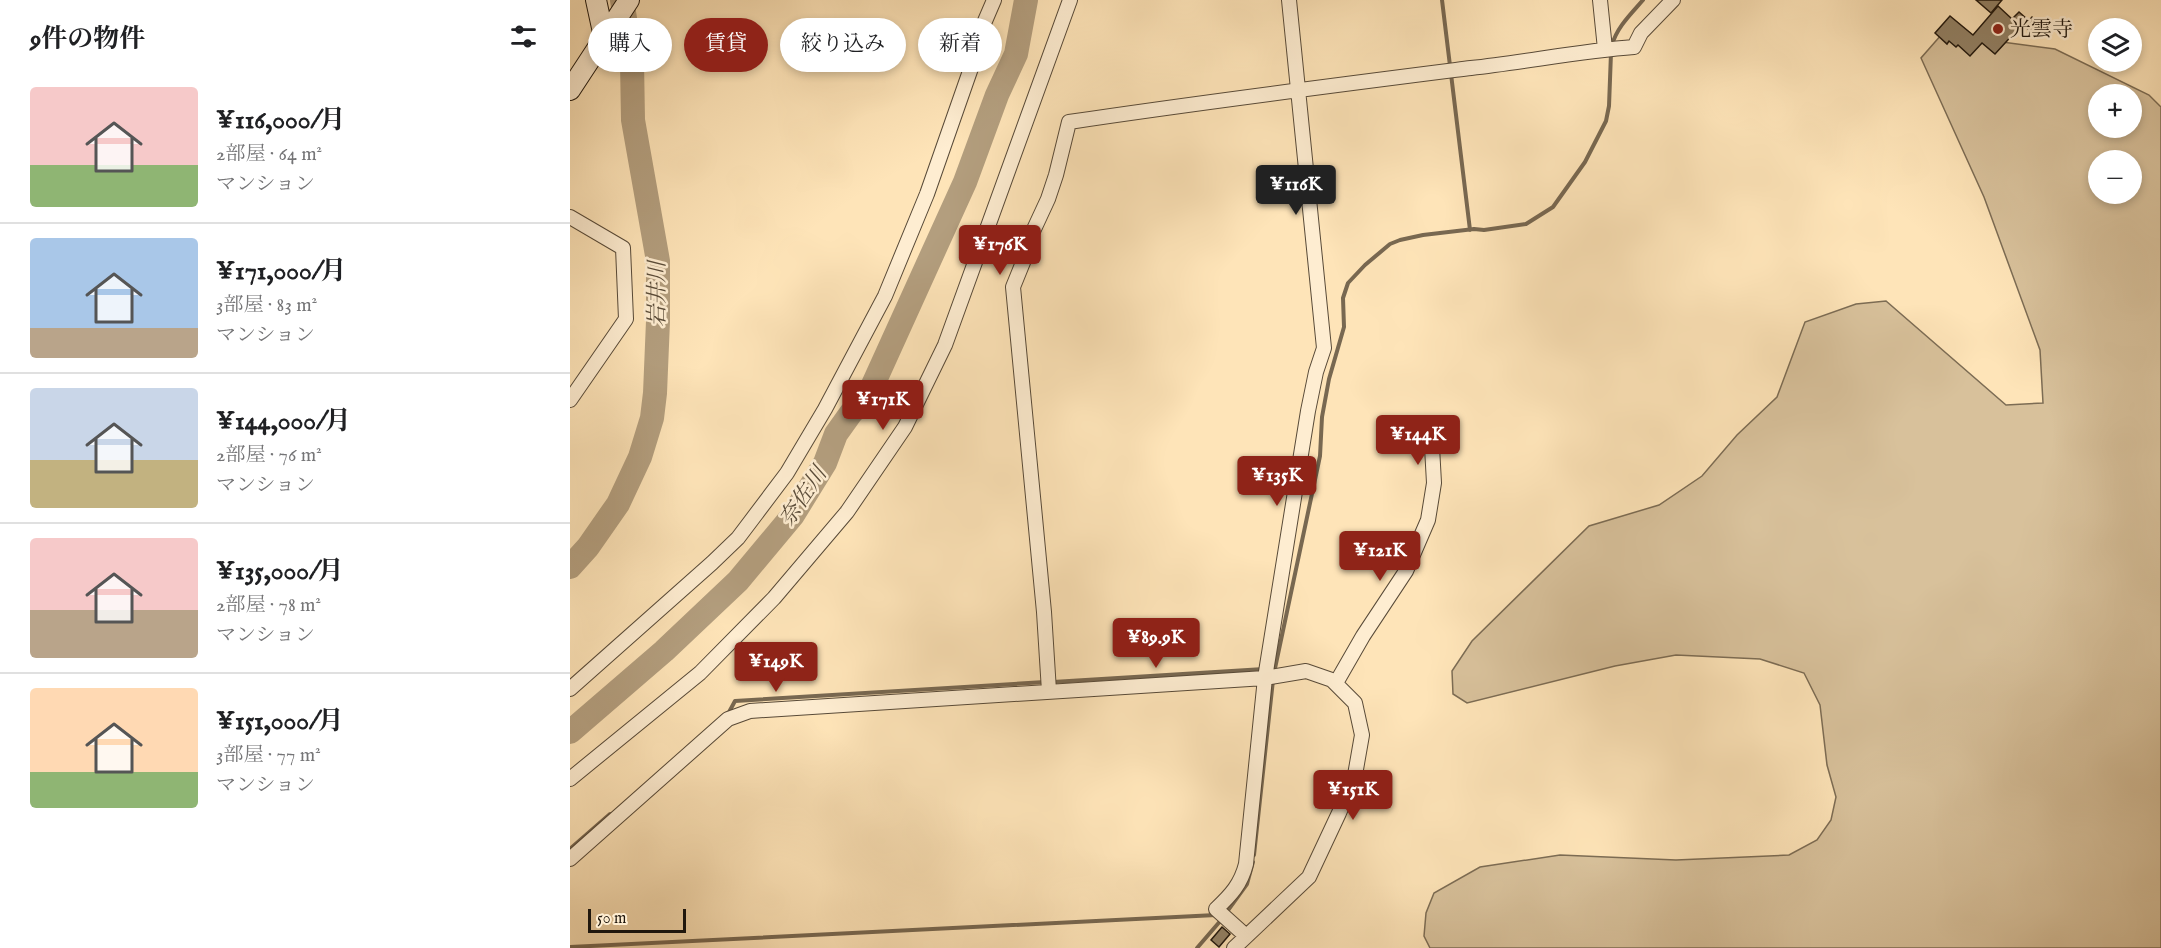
<!DOCTYPE html>
<html lang="ja">
<head>
<meta charset="utf-8">
<style>
	:root { --surface:#fff; --page:#f2f2f2; --text:#202124; --muted:#757577; --line:#e0e0e0; --accent:#8f2418 }
	body { margin:0; font-family:"IM FELL English","Noto Serif JP",serif; background:var(--page); color:var(--text); height:100vh; display:flex; flex-direction:column; font-size:22px; white-space:nowrap }
	* { box-sizing:border-box; margin:0 }
	p { font-size:20px; color:var(--muted) }
	.icon { flex:none; width:33px; height:33px; fill:none; stroke:currentColor; stroke-width:2; stroke-linecap:round; stroke-linejoin:round }
	.map { position:relative; flex:1; overflow:hidden }
	.drawer { display:flex; flex-direction:column; background:var(--surface); width:570px }
	.drawer>* { flex:none }
	.hud { position:absolute; left:18px; top:18px; width:570px; height:54px; display:flex; gap:12px }
	.fabs { position:absolute; left:1518px; top:18px; display:grid; gap:12px }
	.fabs a { display:grid; place-items:center; width:54px; height:54px; border-radius:50%; background:var(--surface); box-shadow:0 3px 9px #0003; font-size:30px }
	.scale { position:absolute; left:18px; bottom:15px; width:98px; box-sizing:border-box; padding-left:6px; border:3px solid #20170d; border-top:0; font-size:16px; line-height:21px; white-space:nowrap; color:#20170d; -webkit-text-stroke:4px #feedd1; paint-order:stroke }
	.price { position:absolute; translate:-50% -51px; padding:0 14px; border-radius:6px; background:var(--accent); color:#fff; font-size:20px; line-height:39px; filter:drop-shadow(0 2px 3px #0008) }
	.price::after { content:''; position:absolute; left:50%; top:36px; width:18px; height:14px; margin-left:-9px; background:inherit; clip-path:polygon(0 0,100% 0,50% 100%) }
	.price.active { background:#222; color:#fff }
	ul { padding:0; list-style:none }
	li { display:flex; align-items:center; gap:18px; height:150px; padding:0 30px }
	li+li { border-top:2px solid var(--line) }
	li span { display:grid; place-items:center; flex:none; width:168px; height:120px; border-radius:6px; color:#555 }
	li>.icon { margin-inline-start:auto }
	span .icon { width:72px; height:72px; fill:#fffc; stroke-width:1 }
	li b { font-size:26px }
	h2 { display:flex; justify-content:space-between; align-items:center; height:72px; padding:0 30px; font-size:26px }
	.tag { padding:0 21px; border-radius:27px; background:var(--surface); box-shadow:0 3px 9px #0003; font-size:21px; line-height:54px }
	.tag.active { background:var(--accent); color:#fff }
	main { display:flex; flex:1; min-height:0 }
	.map>svg:first-child { display:block }
	.green { fill:#d8c19b; stroke:#7c6c54; stroke-width:1.5; fill-rule:evenodd }
	.lines { fill:none; stroke-linecap:round; stroke-linejoin:round }
	.stream { stroke:#786851; stroke-width:4 }
	.river { stroke:#b39e7e; stroke-width:24 }
	.building { fill:#938266; stroke:#20170d; stroke-width:1.5 }
	.minor-casing { stroke:#584a38; stroke-width:16 }
	.secondary-casing { stroke:#20170d; stroke-width:22 }
	.minor { stroke:#feedd1; stroke-width:14 }
	.secondary { stroke:#feedd1; stroke-width:20 }
	.poi-dot { fill:#8f2418; stroke:#feedd1; stroke-width:2 }
	.labels { text-anchor:middle; stroke-width:5; stroke-linejoin:round; paint-order:stroke }
	.poi-label { font-size:21px; fill:#20170d; stroke:#feedd1; text-anchor:start }
	.water-label { font-size:22px; font-style:italic; fill:#5b4d3a; stroke:#feedd1 }
</style>
</head>
<body>
<main>
<section class="drawer">
<h2>9件の物件<svg class="icon" aria-label="filters" viewBox="0 0 24 24"><path d="M4 7h16M4 17h16"/><circle cx="9" cy="7" r="2"/><circle cx="15" cy="17" r="2"/></svg></h2>
<ul>
<li><span style="background:linear-gradient(#f6c9c9 65%,#8fb573 0)"><svg class="icon" aria-label="home" viewBox="0 0 24 24"><path d="M3 11l9-7 9 7M6 9v11h12V9"/></svg></span><div><b>¥116,000/月</b><p>2部屋 · 64 m²</p><p>マンション</p></div></li>
<li><span style="background:linear-gradient(#a9c7e8 75%,#b9a48a 0)"><svg class="icon" aria-label="home" viewBox="0 0 24 24"><path d="M3 11l9-7 9 7M6 9v11h12V9"/></svg></span><div><b>¥171,000/月</b><p>3部屋 · 83 m²</p><p>マンション</p></div></li>
<li><span style="background:linear-gradient(#c9d6e8 60%,#c2b280 0)"><svg class="icon" aria-label="home" viewBox="0 0 24 24"><path d="M3 11l9-7 9 7M6 9v11h12V9"/></svg></span><div><b>¥144,000/月</b><p>2部屋 · 76 m²</p><p>マンション</p></div></li>
<li><span style="background:linear-gradient(#f6c9c9 60%,#b9a48a 0)"><svg class="icon" aria-label="home" viewBox="0 0 24 24"><path d="M3 11l9-7 9 7M6 9v11h12V9"/></svg></span><div><b>¥135,000/月</b><p>2部屋 · 78 m²</p><p>マンション</p></div></li>
<li><span style="background:linear-gradient(#ffd9b3 70%,#8fb573 0)"><svg class="icon" aria-label="home" viewBox="0 0 24 24"><path d="M3 11l9-7 9 7M6 9v11h12V9"/></svg></span><div><b>¥151,000/月</b><p>3部屋 · 77 m²</p><p>マンション</p></div></li>
</ul>
</section>
<div class="map">
<svg width="1591" height="948" viewBox="0 0 1591 948">
	<rect width="100%" height="100%" fill="#fee4b8"/>
	<filter id="stains"><feTurbulence type="fractalNoise" baseFrequency=".00333" numOctaves="4"/><feColorMatrix values="0 0 0 0 .2 0 0 0 0 .09 0 0 0 0 .02 0 0 0 .5 -.17"/></filter>
	<radialGradient id="worn" r=".72"><stop offset=".6" stop-color="#630" stop-opacity="0"/><stop offset="1" stop-color="#630" stop-opacity=".3"/></radialGradient>
	<!-- green -->
	<path class="green" d="M1372 34 1485 49 1579 95 1591 107V948H860L854 936 856 913 864 893 910 867 990 855 1106 860 1219 855 1247 840 1261 820 1266 797 1257 765 1250 705 1234 673 1190 659 1106 655 1045 666 897 703 883 694 882 671 902 641 1019 526 1089 505 1132 476 1167 435 1207 397 1235 322 1286 304 1316 301 1436 405 1473 403 1470 350 1414 197 1351 58ZM1528 94H1562V128H1528ZM1528 160H1562V194H1528Z"/>
	<g class="lines">
		<!-- stream -->
		<path class="stream" d="M872 0 900 230
			M1042 45C1047 27 1061 14 1073 0
			M704 673 750 456 752 417 759 379 774 327 773 298 778 283 795 265 820 244 830 240 853 235 904 229 914 230 956 224 983 207 1015 162 1036 121 1039 106 1041 53
			M483 682 694 669
			M158 714 165 701 475 682
			M0 849 40 814
			M684 855 703 680
			M656 913 677 884 683 862
			M0 947 646 915
			M627 948 652 919"/>
		<!-- river -->
		<path class="river" d="M0 567 18 547 48 504 70 457 82 418 85 393 88 321V261L63 120 62 62 52 0
			M0 732 94 651 168 581 223 515 255 463 266 434 281 413 293 401 302 387 395 182 427 95 446 54 456 0"/>
	</g>
	<!-- building -->
	<path class="building" d="M1406 0H1432L1421 13Z
		M1428 6 1442 19 1449 12 1457 19 1425 54 1412 43 1400 56 1388 45 1386 47 1379 41 1377 44 1365 33 1380 16 1403 35Z
		M1462 17 1476 30 1468 38 1454 26Z
		M652 927 660 934 649 947 641 940Z"/>
	<g class="lines">
		<!-- minor casing -->
		<g class="minor-casing">
			<path id="minor" d="M1030 0 1035 49
				M0 217 53 248 56 319 0 400
				M766 683 793 636 836 571 858 520 864 483 862 447
				M0 689 142 563 168 538 217 473 255 409 315 296 357 194 407 51 412 28 424 0
				M479 691 474 612 443 287 458 250 459 240 478 199 486 175 499 122C632 102 767 85 901 68 956 62 1010 51 1064 47L1071 33 1103 0
				M0 779 130 673 204 598 277 512 335 427 375 345 500 0
				M0 859 158 719 180 711 695 678 736 671 762 680 785 703 792 735 785 775 769 813 739 877 664 948
				M676 936 646 909C661 895 671 884 676 864L695 678 738 411 746 372 754 348 719 0"/>
		</g>
		<!-- secondary casing -->
		<g class="secondary-casing">
			<path id="secondary" d="M26 0 34 37
				M0 90 59 0"/>
		</g>
		<!-- minor -->
		<use href="#minor" class="minor"/>
		<!-- secondary -->
		<use href="#secondary" class="secondary"/>
	</g>
	<!-- markers -->
	<circle class="poi-dot" cx="1428" cy="29" r="6"/>
	<g class="labels">
		<!-- poi labels -->
		<g class="poi-label">
			<text x="1440" y="36">光雲寺</text>
		</g>
		<!-- water labels -->
		<g class="water-label">
			<text transform="translate(86 294) rotate(-90)" y="8">岩井川</text>
			<text transform="translate(232 496) rotate(-56)" y="8">奈佐川</text>
		</g>
	</g>
	<rect width="100%" height="100%" filter="url(#stains)"/>
	<rect width="100%" height="100%" fill="url(#worn)"/>
</svg>
<div class="fabs">
<a><svg class="icon" aria-label="layers" viewBox="0 0 24 24"><path d="M12 4l9 5-9 5-9-5zM3 14l9 5 9-5"/></svg></a>
<a>+</a>
<a>−</a>
</div>
<div class="scale">50 m</div>
<b class="price active" style="left:726px;top:216px">¥116K</b>
<b class="price" style="left:430px;top:276px">¥176K</b>
<b class="price" style="left:313px;top:431px">¥171K</b>
<b class="price" style="left:848px;top:466px">¥144K</b>
<b class="price" style="left:707px;top:507px">¥135K</b>
<b class="price" style="left:810px;top:582px">¥121K</b>
<b class="price" style="left:586px;top:669px">¥89.9K</b>
<b class="price" style="left:206px;top:693px">¥149K</b>
<b class="price" style="left:783px;top:821px">¥151K</b>
<div class="hud">
<a class="tag">購入</a>
<a class="tag active">賃貸</a>
<a class="tag">絞り込み</a>
<a class="tag">新着</a>
</div>
</div>
</main>
</body>
</html>
